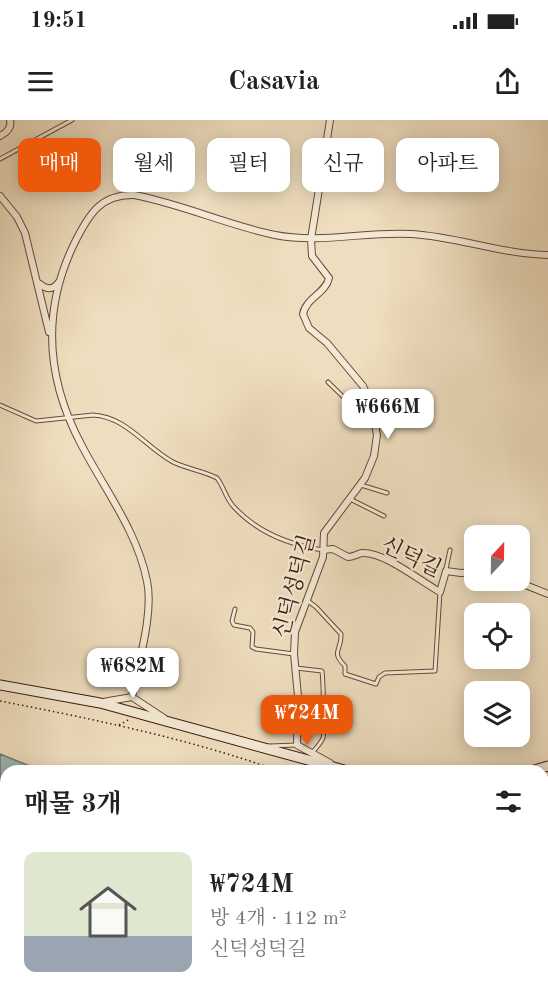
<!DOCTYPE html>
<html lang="ko">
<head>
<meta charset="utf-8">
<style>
	:root { --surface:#fff; --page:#f6f6f6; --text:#222; --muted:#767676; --line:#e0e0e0; --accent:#ea580c }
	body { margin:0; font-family:"Old Standard TT","Noto Serif KR",serif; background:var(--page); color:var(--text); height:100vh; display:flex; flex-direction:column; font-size:22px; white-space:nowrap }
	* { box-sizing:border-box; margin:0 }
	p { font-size:20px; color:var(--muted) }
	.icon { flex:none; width:33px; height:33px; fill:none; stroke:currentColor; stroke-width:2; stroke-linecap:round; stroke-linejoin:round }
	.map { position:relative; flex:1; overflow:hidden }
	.panel { position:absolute; left:0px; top:645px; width:549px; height:234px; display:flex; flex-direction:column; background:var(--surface); border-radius:18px 18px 0 0; box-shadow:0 3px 15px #0003 }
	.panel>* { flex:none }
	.hud { position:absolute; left:18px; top:18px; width:513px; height:54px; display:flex; gap:12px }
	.needle { width:39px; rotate:22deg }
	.buttons { position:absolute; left:464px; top:405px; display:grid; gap:12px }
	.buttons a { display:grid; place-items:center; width:66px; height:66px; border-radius:12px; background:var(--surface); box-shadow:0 3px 15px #0003; font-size:30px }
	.price { position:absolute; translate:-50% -51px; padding:0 14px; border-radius:12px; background:#fff; color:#222; font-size:20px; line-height:39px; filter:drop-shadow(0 2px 3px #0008) }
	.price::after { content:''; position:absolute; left:50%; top:36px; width:18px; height:14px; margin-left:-9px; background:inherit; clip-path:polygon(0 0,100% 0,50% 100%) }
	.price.active { background:var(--accent); color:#fff }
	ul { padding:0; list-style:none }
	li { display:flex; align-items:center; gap:18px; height:150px; padding:0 24px }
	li+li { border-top:2px solid var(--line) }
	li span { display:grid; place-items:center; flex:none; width:168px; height:120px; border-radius:12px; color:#555 }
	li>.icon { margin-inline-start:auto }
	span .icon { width:72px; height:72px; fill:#fffc; stroke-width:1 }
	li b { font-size:26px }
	h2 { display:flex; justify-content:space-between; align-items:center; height:72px; padding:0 24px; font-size:26px }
	.pill { padding:0 21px; border-radius:12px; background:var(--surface); box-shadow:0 3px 15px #0003; font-size:21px; line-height:54px }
	.pill.active { background:var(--accent); color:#fff }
	.status { display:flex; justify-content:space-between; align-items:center; height:42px; padding:0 30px; background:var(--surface); direction:ltr }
	.status svg { height:16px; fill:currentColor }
	header { display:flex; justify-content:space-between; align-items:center; height:78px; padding:0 24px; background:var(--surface); font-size:27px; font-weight:700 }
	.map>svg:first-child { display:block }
	.water { fill:#99bbb4; stroke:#747a70; stroke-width:1.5 }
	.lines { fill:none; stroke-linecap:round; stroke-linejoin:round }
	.lane-casing { stroke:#684a38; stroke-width:5 }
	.street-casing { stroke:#684a38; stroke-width:8 }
	.secondary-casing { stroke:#3c190b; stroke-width:11 }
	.path { stroke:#3c190b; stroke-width:1.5; stroke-dasharray:1.5 3; stroke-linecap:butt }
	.lane { stroke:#f4e9d5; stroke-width:3 }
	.street { stroke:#f4e9d5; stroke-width:6 }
	.secondary { stroke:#f4e9d5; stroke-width:9 }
	.labels { text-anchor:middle; stroke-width:4.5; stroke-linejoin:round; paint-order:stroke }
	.street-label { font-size:22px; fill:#3c190b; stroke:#f4e9d5 }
</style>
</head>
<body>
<div class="status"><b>19:51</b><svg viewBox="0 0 49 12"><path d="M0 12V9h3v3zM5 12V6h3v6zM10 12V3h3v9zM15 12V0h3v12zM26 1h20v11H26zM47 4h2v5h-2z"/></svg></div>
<header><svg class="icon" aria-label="menu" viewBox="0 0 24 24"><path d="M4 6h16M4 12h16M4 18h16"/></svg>Casavia<svg class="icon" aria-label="share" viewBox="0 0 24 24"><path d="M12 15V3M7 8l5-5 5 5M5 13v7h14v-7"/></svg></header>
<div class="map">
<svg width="548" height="879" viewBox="0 0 548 879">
	<rect width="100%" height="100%" fill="#eeddbe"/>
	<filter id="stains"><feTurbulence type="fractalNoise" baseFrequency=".00333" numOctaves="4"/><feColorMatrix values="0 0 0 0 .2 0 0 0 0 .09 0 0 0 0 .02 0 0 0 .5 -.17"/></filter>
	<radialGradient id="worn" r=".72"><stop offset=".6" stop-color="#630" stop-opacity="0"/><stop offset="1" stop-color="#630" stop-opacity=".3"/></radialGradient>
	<!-- water -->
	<path class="water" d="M0 634 42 651H6V873H330L311 879H0Z
		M548 669V796L543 797V671Z"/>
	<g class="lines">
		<!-- lane casing -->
		<g class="lane-casing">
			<path id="lane" d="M0 39 72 0
				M328 262C342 276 354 289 373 295
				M0 285 36 301 93 295C127 297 145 327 173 342 187 349 204 351 217 358 224 367 226 379 234 387 257 412 290 425 323 430
				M361 365 387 373
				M350 379 384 396
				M446 449 450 430
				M308 481 316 487 341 514C342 531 330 531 345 546V554L376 564 379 557 385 553 435 551 440 472
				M235 489 232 501 234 505 250 508 253 512 252 527 256 529 294 534
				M296 548 322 551C323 560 325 613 323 618 321 623 316 628 312 633
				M269 626 297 625"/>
		</g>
		<!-- street casing -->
		<g class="street-casing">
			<path id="street" d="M0 16C6 13 12 8 10 0
				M0 76 17 97 25 113 49 212
				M40 164C47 170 53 170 59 162
				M323 430 333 429 348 437C353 437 357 434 362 433 385 432 420 461 440 472L446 451 461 453 474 452
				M513 460 548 474
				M132 577C138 544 154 493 147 461 137 411 105 370 82 326 46 259 41 191 75 122 89 94 101 74 134 75 182 84 227 105 275 115 321 124 366 111 412 114 458 117 502 134 548 135
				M103 582 132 577 164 598
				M330 643 297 625 298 576 294 534 295 512 323 437 324 413 365 358 374 336 377 315 371 284 363 266 327 223 309 208 303 194C306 178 326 173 329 158L312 136 311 119 330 0"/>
		</g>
		<!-- secondary casing -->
		<g class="secondary-casing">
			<path id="secondary" d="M0 565 100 583 348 651
				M531 651 548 646"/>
		</g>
		<!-- path -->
		<path class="path" d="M0 581C93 599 190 619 279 651
			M119 605 128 600
			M543 663 548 661
			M543 822 548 821
			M431 879 435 873"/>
		<!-- lane -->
		<use href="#lane" class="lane"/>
		<!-- street -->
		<use href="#street" class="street"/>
		<!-- secondary -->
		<use href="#secondary" class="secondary"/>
	</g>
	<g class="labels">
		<!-- street labels -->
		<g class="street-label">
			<text transform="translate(412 436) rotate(26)" y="8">신덕길</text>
			<text transform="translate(293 466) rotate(-75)" y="8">신덕성덕길</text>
		</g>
	</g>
	<rect width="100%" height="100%" filter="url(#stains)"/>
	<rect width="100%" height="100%" fill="url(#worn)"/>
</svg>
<div class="buttons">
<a><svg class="needle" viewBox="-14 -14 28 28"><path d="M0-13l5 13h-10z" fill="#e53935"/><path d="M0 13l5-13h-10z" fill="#767676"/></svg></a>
<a><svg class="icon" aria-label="locate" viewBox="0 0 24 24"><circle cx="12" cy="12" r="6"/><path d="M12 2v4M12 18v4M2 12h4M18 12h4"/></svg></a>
<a><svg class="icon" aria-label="layers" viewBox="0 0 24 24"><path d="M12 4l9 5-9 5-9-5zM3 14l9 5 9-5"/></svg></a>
</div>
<b class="price" style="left:388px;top:320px">₩666M</b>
<b class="price" style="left:133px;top:579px">₩682M</b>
<b class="price active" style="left:307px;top:626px">₩724M</b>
<div class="hud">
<a class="pill active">매매</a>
<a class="pill">월세</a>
<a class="pill">필터</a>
<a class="pill">신규</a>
<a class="pill">아파트</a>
</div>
<section class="panel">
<h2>매물 3개<svg class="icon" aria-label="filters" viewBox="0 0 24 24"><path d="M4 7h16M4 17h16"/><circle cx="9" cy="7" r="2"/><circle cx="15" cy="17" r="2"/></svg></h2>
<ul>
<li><span style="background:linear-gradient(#dfe7d0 70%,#9aa5b1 0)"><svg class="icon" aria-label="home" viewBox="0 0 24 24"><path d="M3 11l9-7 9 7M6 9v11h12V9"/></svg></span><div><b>₩724M</b><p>방 4개 · 112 m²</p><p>신덕성덕길</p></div></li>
</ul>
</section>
</div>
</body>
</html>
